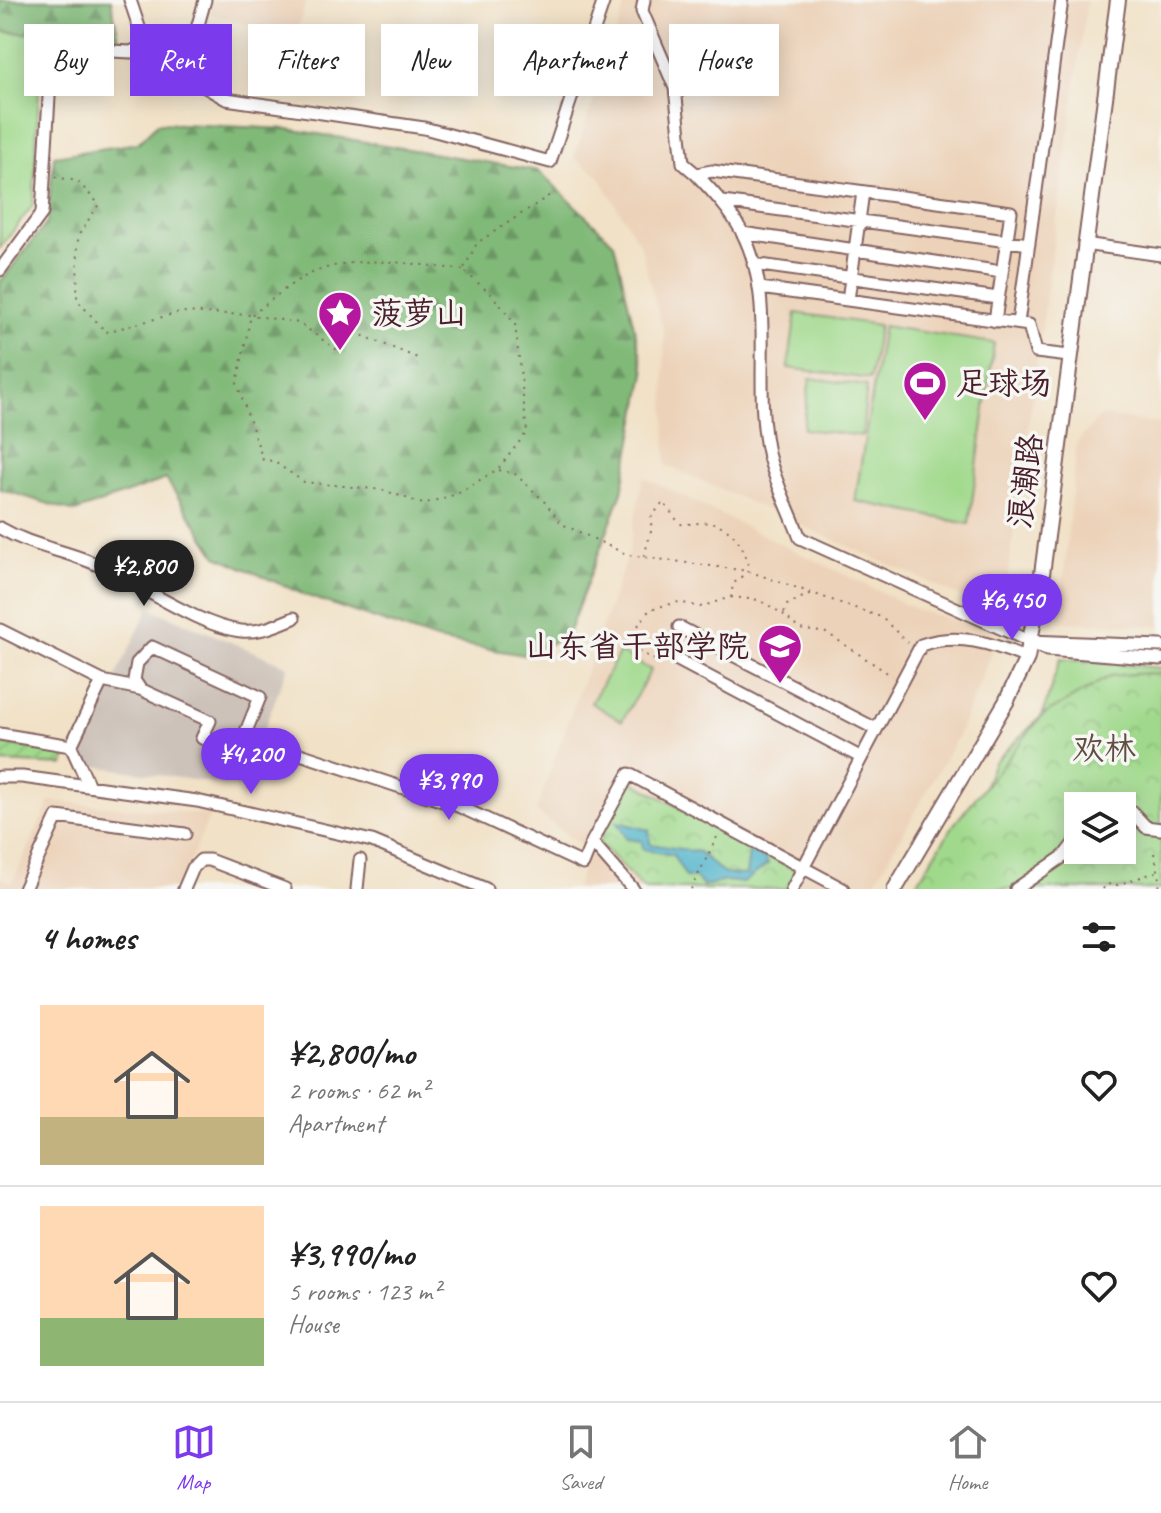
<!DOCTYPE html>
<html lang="en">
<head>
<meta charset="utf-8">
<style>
	:root { --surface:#fff; --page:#f6f6f6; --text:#222; --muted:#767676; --line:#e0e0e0; --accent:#7c3aed }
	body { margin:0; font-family:Caveat,"LXGW WenKai TC",sans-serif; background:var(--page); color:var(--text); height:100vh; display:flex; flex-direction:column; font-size:30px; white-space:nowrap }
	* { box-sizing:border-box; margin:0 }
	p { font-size:26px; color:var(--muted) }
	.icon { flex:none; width:44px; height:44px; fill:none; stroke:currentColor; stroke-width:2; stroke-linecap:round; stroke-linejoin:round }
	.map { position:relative; height:889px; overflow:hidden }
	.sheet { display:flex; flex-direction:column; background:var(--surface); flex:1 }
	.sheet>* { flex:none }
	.hud { position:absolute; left:24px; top:24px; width:1114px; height:72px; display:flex; gap:16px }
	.fabs { position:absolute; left:1064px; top:792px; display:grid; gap:16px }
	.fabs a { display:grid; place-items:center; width:72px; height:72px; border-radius:0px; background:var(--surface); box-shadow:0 4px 20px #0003; font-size:40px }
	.price { position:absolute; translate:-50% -68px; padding:0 18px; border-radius:28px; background:var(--accent); color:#fff; font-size:26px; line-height:52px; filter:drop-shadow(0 2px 4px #0008) }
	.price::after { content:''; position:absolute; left:50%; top:48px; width:24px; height:18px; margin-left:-12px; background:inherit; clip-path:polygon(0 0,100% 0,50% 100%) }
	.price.active { background:#222; color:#fff }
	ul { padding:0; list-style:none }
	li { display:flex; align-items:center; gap:24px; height:200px; padding:0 40px }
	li+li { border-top:2px solid var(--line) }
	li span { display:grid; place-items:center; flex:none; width:224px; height:160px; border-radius:0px; color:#555 }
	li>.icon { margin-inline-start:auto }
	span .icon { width:96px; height:96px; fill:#fffc; stroke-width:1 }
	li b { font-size:34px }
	h2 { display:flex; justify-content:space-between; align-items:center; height:96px; padding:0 40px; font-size:34px }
	.chip { padding:0 28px; border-radius:0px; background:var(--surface); box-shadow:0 4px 20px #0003; font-size:28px; line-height:72px }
	.chip.active { background:var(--accent); color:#fff }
	.tab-bar { display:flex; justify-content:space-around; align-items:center; height:112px; border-top:2px solid var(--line); background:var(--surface); font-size:22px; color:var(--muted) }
	.tab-bar a { display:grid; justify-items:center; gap:4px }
	.tab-bar .active { color:var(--accent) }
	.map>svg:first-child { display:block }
	.built { fill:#ecd2b8 }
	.industrial { fill:#cdc2b9 }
	.grass { fill:#a0d98c; stroke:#757c5c; stroke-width:2 }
	.forest { fill:url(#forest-firs); stroke:#656c52; stroke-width:2 }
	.park { fill:url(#park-crowns); stroke:#757c5c; stroke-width:2; fill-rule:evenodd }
	.garden { fill:url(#garden-furrows); stroke:#757c5c; stroke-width:2 }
	.water { fill:#4ab1c9; stroke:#4a687a; stroke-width:2 }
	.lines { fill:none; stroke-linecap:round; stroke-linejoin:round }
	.minor-casing { stroke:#846361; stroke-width:15 }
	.major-casing { stroke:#846361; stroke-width:18 }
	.path { stroke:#846361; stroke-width:2; stroke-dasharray:2 6; stroke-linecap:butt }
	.minor { stroke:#fff; stroke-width:11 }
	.major { stroke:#fff; stroke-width:14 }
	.labels { text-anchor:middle; stroke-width:7; stroke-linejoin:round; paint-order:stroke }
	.poi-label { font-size:32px; fill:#4a1f2b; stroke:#f6f6f2; text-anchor:start }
	.street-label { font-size:32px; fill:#4a1f2b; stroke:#f6f6f2 }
	.park-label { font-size:32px; fill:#604e43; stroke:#f6f6f2 }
</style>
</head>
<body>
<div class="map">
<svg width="1161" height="889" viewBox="0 0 1161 889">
	<defs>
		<pattern id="forest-firs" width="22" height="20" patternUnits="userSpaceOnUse" patternTransform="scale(2)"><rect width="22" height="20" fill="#80b978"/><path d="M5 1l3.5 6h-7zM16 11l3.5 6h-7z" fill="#6b9663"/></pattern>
		<pattern id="park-crowns" width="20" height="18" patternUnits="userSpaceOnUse" patternTransform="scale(2)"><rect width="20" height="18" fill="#a0d98c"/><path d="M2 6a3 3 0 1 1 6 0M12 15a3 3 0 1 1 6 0" fill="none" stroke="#8bba79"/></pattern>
		<pattern id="garden-furrows" width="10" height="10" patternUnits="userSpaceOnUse" patternTransform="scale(2)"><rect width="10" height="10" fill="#a0d98c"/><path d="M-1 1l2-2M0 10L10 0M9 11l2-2" fill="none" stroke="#8bba79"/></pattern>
	</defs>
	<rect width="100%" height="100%" fill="#f6f6f2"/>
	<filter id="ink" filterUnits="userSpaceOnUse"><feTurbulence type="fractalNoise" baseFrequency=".0125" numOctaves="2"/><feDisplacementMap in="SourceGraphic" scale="16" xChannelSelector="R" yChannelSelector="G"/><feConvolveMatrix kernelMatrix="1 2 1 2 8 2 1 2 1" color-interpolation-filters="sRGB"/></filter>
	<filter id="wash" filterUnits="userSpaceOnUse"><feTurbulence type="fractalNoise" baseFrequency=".006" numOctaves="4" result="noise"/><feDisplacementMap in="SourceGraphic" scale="32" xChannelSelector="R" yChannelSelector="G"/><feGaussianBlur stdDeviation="1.8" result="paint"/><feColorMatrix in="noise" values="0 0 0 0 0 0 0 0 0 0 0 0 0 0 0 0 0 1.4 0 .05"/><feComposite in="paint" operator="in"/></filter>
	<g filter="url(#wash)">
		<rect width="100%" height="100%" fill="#f1e1c6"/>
		<!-- built -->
		<path class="built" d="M213 0H307L294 39 208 13Z
			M627 0H1087L1005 596 991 610 666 465 664 334 640 245 599 176 574 158Z
			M1100 416 1161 424V626L1059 622 1077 443Z
			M643 477 917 610 1000 632 957 738 871 889H576L587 850 536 811 628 555Z
			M50 801 210 815 178 889H0V877L12 883Z"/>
		<!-- industrial -->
		<path class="industrial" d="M149 608 288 666 242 787 74 763Z"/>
		<!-- grass -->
		<path class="grass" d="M0 29 42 34 33 205 0 248Z
			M796 313 879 325 870 379 788 368Z
			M883 326 994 343 969 524 855 501Z
			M810 378 867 386 862 436 803 429Z
			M620 652 651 670 622 721 591 703Z
			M1060 659 1161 668V675L1110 676 1085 692 984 787 994 762 1042 716Z"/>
		<!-- forest -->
		<path class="forest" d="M0 0H111L119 39 6 32 0 29Z
			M158 123 288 129 539 171 614 243 645 373 622 492 567 636 524 655 436 640 305 595 217 556 166 479 75 512 0 489V282L47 223 54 156 138 143Z"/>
		<!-- park -->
		<path class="park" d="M1148 673 1161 675V889H913L955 823 1042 716 1110 676ZM1078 806H1122V850H1078Z
			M631 781 797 871 786 889H644L598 842Z"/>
		<!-- garden -->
		<path class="garden" d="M0 743 66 754 64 765 0 762Z"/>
		<!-- water -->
		<path class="water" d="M617 822 649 830 650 844 699 852 724 874 746 875 749 853 761 851 768 864 743 883 726 881 703 886 696 878 686 877 673 855 643 849 642 841 627 839Z"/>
	</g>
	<g filter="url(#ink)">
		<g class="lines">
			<!-- minor casing -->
			<g class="minor-casing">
				<path id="minor" d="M130 0 145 45 184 75 226 99 424 128 550 162 604 0
					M644 0 642 11 675 88 683 163 696 174 712 171 1011 212 995 321
					M184 75 205 0
					M696 174C713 192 730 210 742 232 778 302 751 383 769 457 776 484 790 511 800 538L1029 641
					M723 202 1029 244
					M742 233 1002 272
					M1084 244 1161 255
					M753 264 998 298
					M0 270 42 213 52 48 131 52 145 45
					M760 288 1029 325 1036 352 1069 356
					M848 300 863 192
					M1018 323 1062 0
					M0 528C31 546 59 549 91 562 134 580 197 626 241 631 260 633 277 625 294 618
					M679 627 874 728
					M0 630 102 681 71 746 89 786
					M1161 646 1029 641 1047 650 1161 659
					M668 655 860 757
					M102 681 140 689 210 721 202 738 218 744 245 734 260 697 152 647 137 663 134 680 140 689
					M0 734 71 746
					M273 745 458 806 583 864 592 842
					M0 777H22L197 801 372 841 486 889
					M1122 813 1131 811 1146 827 1161 829
					M24 889 57 817 185 834
					M184 889 193 868 201 860H209L285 889
					M357 889 360 860
					M633 889 592 842 629 774 843 889
					M792 889 921 645C957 632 992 643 1027 658
					M1016 889 1064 856 1078 838"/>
			</g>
			<!-- major casing -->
			<g class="major-casing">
				<path id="major" d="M895 889 1006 702 1027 658 1042 574 1118 0"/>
			</g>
			<!-- path -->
			<path class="path" d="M55 177 77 181 99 204 78 236 77 300 106 332 181 312 251 315 299 323 340 352 354 332 420 359
				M463 270C410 264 352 251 302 278 285 287 268 304 251 315L237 383 263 460 273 461 304 482 383 490 423 504 457 494 498 469 527 432 515 324 492 295 463 270 477 243 550 195
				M499 470 515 474 543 500 562 524 628 555 748 571 881 617 908 643
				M644 556 652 528 650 519 663 502 680 524C691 525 703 521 713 523 733 527 749 552 748 571L733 584 731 597 700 607 679 602 650 609 625 644 655 660
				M731 597 759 600 783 614 799 629 827 633 892 676
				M784 613 787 605 813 592
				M1154 853 1160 879 1159 889
				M691 889 719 833
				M1103 889 1106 884 1117 885 1159 871"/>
			<!-- minor -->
			<use href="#minor" class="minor"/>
			<!-- major -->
			<use href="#major" class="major"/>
		</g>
	</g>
	<!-- icons -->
	<defs>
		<g id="sight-pin" transform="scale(2.3)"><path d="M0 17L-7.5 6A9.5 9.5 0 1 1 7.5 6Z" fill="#b5179e" stroke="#f6f6f2"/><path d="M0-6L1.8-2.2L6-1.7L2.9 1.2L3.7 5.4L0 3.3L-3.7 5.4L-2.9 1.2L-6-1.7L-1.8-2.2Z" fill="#fff"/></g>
		<g id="stadium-pin" transform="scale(2.3)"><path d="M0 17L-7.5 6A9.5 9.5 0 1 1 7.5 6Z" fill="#b5179e" stroke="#f6f6f2"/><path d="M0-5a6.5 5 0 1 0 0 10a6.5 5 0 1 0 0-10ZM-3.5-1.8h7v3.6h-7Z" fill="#fff"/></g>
		<g id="university-pin" transform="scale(2.3)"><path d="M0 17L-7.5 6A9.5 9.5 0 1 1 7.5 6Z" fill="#b5179e" stroke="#f6f6f2"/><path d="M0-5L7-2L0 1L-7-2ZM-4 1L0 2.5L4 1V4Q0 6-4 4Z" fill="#fff"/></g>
	</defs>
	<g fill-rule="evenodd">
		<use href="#sight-pin" x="340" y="313"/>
		<use href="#stadium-pin" x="925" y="383"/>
		<use href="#university-pin" x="780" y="646"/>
	</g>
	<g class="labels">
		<!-- poi labels -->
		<g class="poi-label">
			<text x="371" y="324">菠萝山</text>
			<text x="956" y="394">足球场</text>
			<text x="749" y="657" text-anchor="end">山东省干部学院</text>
		</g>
		<!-- street labels -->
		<g class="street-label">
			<text transform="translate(1025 481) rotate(-83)" y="11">浪潮路</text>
		</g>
		<!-- park labels -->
		<g class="park-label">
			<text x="1104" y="759">欢林</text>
		</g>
	</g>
</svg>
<div class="fabs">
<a><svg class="icon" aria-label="layers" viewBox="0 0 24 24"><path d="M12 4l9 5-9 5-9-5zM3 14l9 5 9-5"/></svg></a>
</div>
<b class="price active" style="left:144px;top:608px">¥2,800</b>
<b class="price" style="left:1012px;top:642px">¥6,450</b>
<b class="price" style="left:251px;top:796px">¥4,200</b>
<b class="price" style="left:449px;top:822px">¥3,990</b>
<div class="hud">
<a class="chip">Buy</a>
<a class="chip active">Rent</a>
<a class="chip">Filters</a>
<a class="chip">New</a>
<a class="chip">Apartment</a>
<a class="chip">House</a>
</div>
</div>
<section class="sheet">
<h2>4 homes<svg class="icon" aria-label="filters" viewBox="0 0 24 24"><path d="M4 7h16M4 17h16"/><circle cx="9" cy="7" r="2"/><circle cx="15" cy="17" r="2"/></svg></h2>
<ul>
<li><span style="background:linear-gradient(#ffd9b3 70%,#c2b280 0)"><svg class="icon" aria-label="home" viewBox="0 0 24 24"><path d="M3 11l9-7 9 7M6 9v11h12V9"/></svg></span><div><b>¥2,800/mo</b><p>2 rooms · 62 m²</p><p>Apartment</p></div><svg class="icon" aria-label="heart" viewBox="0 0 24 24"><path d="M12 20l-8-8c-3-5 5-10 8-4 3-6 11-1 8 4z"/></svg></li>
<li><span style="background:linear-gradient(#ffd9b3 70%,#8fb573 0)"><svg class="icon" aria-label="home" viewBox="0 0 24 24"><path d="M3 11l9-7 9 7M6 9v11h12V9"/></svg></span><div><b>¥3,990/mo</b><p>5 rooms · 123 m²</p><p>House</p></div><svg class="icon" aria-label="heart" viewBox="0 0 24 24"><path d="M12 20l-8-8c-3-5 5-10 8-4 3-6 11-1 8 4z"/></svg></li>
</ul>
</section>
<nav class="tab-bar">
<a class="active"><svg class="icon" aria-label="map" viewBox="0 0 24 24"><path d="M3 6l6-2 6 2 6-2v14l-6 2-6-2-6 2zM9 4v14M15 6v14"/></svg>Map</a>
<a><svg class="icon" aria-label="saved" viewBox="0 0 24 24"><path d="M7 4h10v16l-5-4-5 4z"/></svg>Saved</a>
<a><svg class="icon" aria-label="home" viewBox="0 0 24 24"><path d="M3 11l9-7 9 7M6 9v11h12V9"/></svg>Home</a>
</nav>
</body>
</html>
